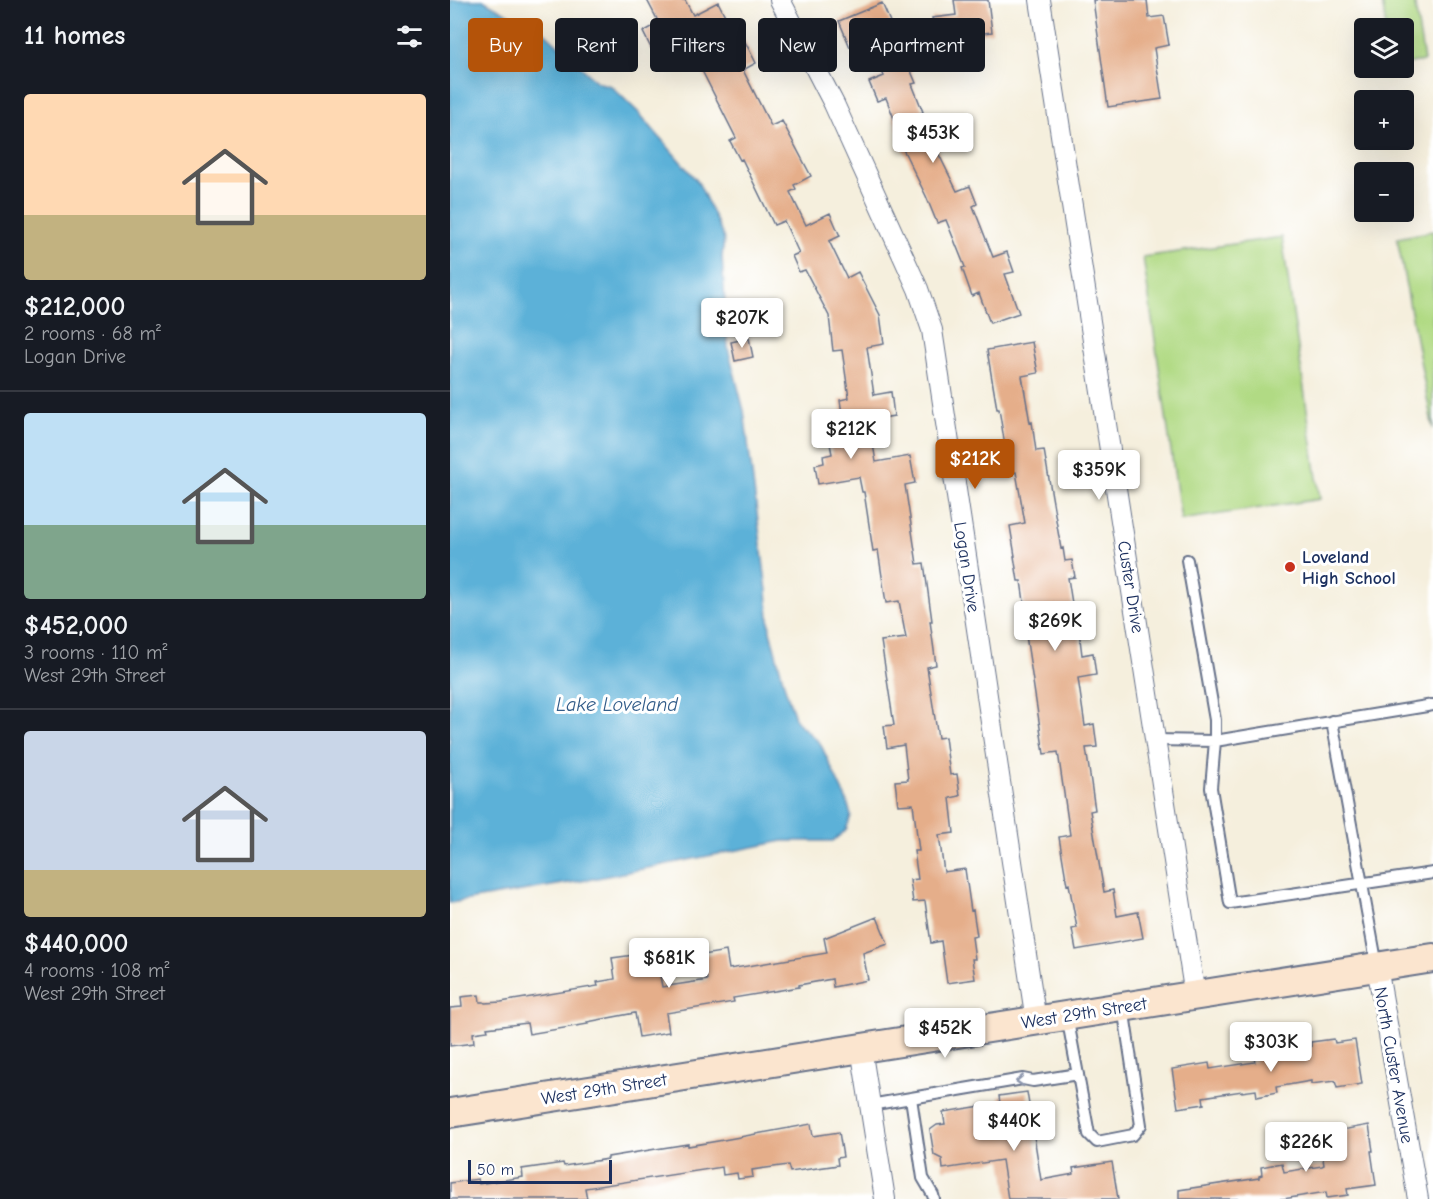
<!DOCTYPE html>
<html lang="en">
<head>
<meta charset="utf-8">
<style>
	:root { --surface:#171b24; --page:#242831; --text:#f1f3f6; --muted:#9ea1a6; --line:#363941; --accent:#b45309 }
	body { margin:0; font-family:"Comic Neue",sans-serif; background:var(--page); color:var(--text); height:100vh; display:flex; flex-direction:column; font-size:22px; white-space:nowrap }
	* { box-sizing:border-box; margin:0 }
	p { font-size:20px; color:var(--muted) }
	.icon { flex:none; width:33px; height:33px; fill:none; stroke:currentColor; stroke-width:2; stroke-linecap:round; stroke-linejoin:round }
	.map { position:relative; flex:1; overflow:hidden }
	.panel { display:flex; flex-direction:column; background:var(--surface); width:450px }
	.panel>* { flex:none }
	.hud { position:absolute; left:18px; top:18px; width:570px; height:54px; display:flex; gap:12px }
	.buttons { position:absolute; left:904px; top:18px; display:grid; gap:12px }
	.buttons a { display:grid; place-items:center; width:60px; height:60px; border-radius:6px; background:var(--surface); box-shadow:0 6px 24px #0002; font-size:30px }
	.scale { position:absolute; left:18px; bottom:15px; width:144px; box-sizing:border-box; padding-left:6px; border:3px solid #1b2f5e; border-top:0; font-size:16px; line-height:21px; white-space:nowrap; color:#1b2f5e; -webkit-text-stroke:4px #fff; paint-order:stroke }
	.price { position:absolute; translate:-50% -51px; padding:0 14px; border-radius:6px; background:#fff; color:#222; font-size:20px; line-height:39px; filter:drop-shadow(0 2px 3px #0008) }
	.price::after { content:''; position:absolute; left:50%; top:36px; width:18px; height:14px; margin-left:-9px; background:inherit; clip-path:polygon(0 0,100% 0,50% 100%) }
	.price.current { background:var(--accent); color:#fff }
	ul { padding:0; list-style:none }
	li { display:grid; align-content:center; gap:12px; height:318px; padding:0 24px }
	li+li { border-top:2px solid var(--line) }
	li span { display:grid; place-items:center; height:186px; border-radius:6px; color:#555 }
	li>.icon { margin-inline-start:auto }
	span .icon { width:108px; height:108px; fill:#fffc; stroke-width:1 }
	li b { font-size:26px }
	h2 { display:flex; justify-content:space-between; align-items:center; height:72px; padding:0 24px; font-size:26px }
	.pill { padding:0 21px; border-radius:6px; background:var(--surface); box-shadow:0 6px 24px #0002; font-size:21px; line-height:54px }
	.pill.current { background:var(--accent); color:#fff }
	main { display:flex; flex:1; min-height:0 }
	.map>svg:first-child { display:block }
	.green { fill:#b1da84; stroke:#668471; stroke-width:1.5 }
	.water { fill:#5cb1d8; stroke:#3c709b; stroke-width:1.5 }
	.building { fill:#e5ae8a }
	.lines { fill:none; stroke-linecap:round; stroke-linejoin:round }
	.service-casing { stroke:#67728a; stroke-width:14 }
	.minor-casing { stroke:#67728a; stroke-width:22 }
	.secondary-casing { stroke:#67728a; stroke-width:32 }
	.service { stroke:#fff; stroke-width:10 }
	.minor { stroke:#fff; stroke-width:20 }
	.secondary { stroke:#fbe5cf; stroke-width:28 }
	.oneway { stroke:#8d97ae }
	.poi-dot { fill:#c8321e; stroke:#fff; stroke-width:2 }
	.labels { text-anchor:middle; stroke-width:6; stroke-linejoin:round; paint-order:stroke }
	.poi-label { font-size:18px; font-weight:bold; fill:#1b2f5e; stroke:#fff; text-anchor:start }
	.street-label { font-size:18px; fill:#1b2f5e; stroke:#fff }
	.water-label { font-size:20px; font-style:italic; fill:#325c89; stroke:#fff }
</style>
</head>
<body>
<main>
<section class="panel">
<h2>11 homes<svg class="icon" aria-label="filters" viewBox="0 0 24 24"><path d="M4 7h16M4 17h16"/><circle cx="9" cy="7" r="2"/><circle cx="15" cy="17" r="2"/></svg></h2>
<ul>
<li><span style="background:linear-gradient(#ffd9b3 65%,#c2b280 0)"><svg class="icon" aria-label="home" viewBox="0 0 24 24"><path d="M3 11l9-7 9 7M6 9v11h12V9"/></svg></span><div><b>$212,000</b><p>2 rooms · 68 m²</p><p>Logan Drive</p></div></li>
<li><span style="background:linear-gradient(#bfe0f5 60%,#7fa58c 0)"><svg class="icon" aria-label="home" viewBox="0 0 24 24"><path d="M3 11l9-7 9 7M6 9v11h12V9"/></svg></span><div><b>$452,000</b><p>3 rooms · 110 m²</p><p>West 29th Street</p></div></li>
<li><span style="background:linear-gradient(#c9d6e8 75%,#c2b280 0)"><svg class="icon" aria-label="home" viewBox="0 0 24 24"><path d="M3 11l9-7 9 7M6 9v11h12V9"/></svg></span><div><b>$440,000</b><p>4 rooms · 108 m²</p><p>West 29th Street</p></div></li>
</ul>
</section>
<div class="map">
<svg width="983" height="1199" viewBox="0 0 983 1199">
	<rect width="100%" height="100%" fill="#fff"/>
	<filter id="ink" filterUnits="userSpaceOnUse"><feTurbulence type="fractalNoise" baseFrequency=".0167" numOctaves="2"/><feDisplacementMap in="SourceGraphic" scale="12" xChannelSelector="R" yChannelSelector="G"/><feConvolveMatrix kernelMatrix="1 2 1 2 8 2 1 2 1" color-interpolation-filters="sRGB"/></filter>
	<filter id="wash" filterUnits="userSpaceOnUse"><feTurbulence type="fractalNoise" baseFrequency=".008" numOctaves="4" result="noise"/><feDisplacementMap in="SourceGraphic" scale="24" xChannelSelector="R" yChannelSelector="G"/><feGaussianBlur stdDeviation="1.35" result="paint"/><feColorMatrix in="noise" values="0 0 0 0 0 0 0 0 0 0 0 0 0 0 0 0 0 1.4 0 .05"/><feComposite in="paint" operator="in"/></filter>
	<g filter="url(#wash)">
		<rect width="100%" height="100%" fill="#f5efdd"/>
		<!-- green -->
		<path class="green" d="M932 0H964L974 61 954 64V28H936Z
			M983 231V429L947 238Z
			M832 237 870 499 731 520 693 257Z"/>
		<!-- water -->
		<path class="water" d="M0 0H33L65 18 92 30 147 82 161 86 188 112 248 182 266 220 274 239 272 257 278 348 294 411 317 591 320 631 336 691 346 721 370 743 397 801 401 816 396 830 383 841H333L137 880 0 903Z"/>
		<g id="blocks">
			<!-- building -->
			<path class="building" d="M197 0H235L243 15 268 2 286 37 291 34 306 63 293 70 321 126 332 121 361 176 344 185 346 189 340 192 356 225 380 213 390 236 379 241 397 278 408 272 430 315 434 344 417 347 424 395 441 392 444 416 419 420 426 462 460 456 465 483 455 485 467 564 474 563 482 621H480L486 665 477 667 488 738 495 737 500 775 507 774 510 796 500 798 504 833 489 835 494 872 515 869 521 911 523 910 527 936 522 937 525 959H522L525 979 497 983 491 941 481 943 475 901 463 902 460 880 468 879 464 851H469L463 804 448 805 445 781 458 780 454 745 437 748 434 726 444 725 431 641 456 638 449 601 436 603 428 550 423 551 414 492H412L409 477 368 484 365 465 374 463 373 456 382 454 380 444 396 442 390 400 399 398 392 350 383 351 379 316 355 270 349 272 342 256 349 253 334 221 324 225 292 159 290 160 280 141 286 138 240 47 209 64 193 32 209 23Z
				M504 0H538L542 32 509 36 511 47 487 51 482 18 506 15Z
				M643 0H697L699 18 714 16 719 45 704 48 712 99 658 107Z
				M432 3 466 83 462 84 473 112 469 114 507 191 520 186 527 204 523 206 543 257 557 252 564 272 555 274 569 313 540 323 529 293 522 296 512 268 515 267 496 220 487 223 476 196 449 141 452 139 436 98 427 101 419 82 434 76 418 39 400 47 389 21Z
				M299 338 303 357 285 361 281 342Z
				M582 342 588 373 572 376 580 423 582 422 586 451 594 450 611 549 613 548 615 561 622 560 625 577 618 578 624 616 627 615 632 655 643 653 646 675 628 678 635 726 644 724 647 747 636 748 645 810 640 811 654 892 663 890 667 916 688 912 693 938 626 950 622 929 627 928 619 884 617 885 609 837 620 835 608 752 594 754 574 622H577L571 581H568L564 556H565L560 526 575 523 566 472 552 474 549 453 556 452 549 409H547L537 350Z
				M427 917 438 944 413 953 418 980 383 987 382 979 349 985V987L283 998 284 1002 216 1013 219 1032 189 1037 185 1013 137 1022 138 1024 79 1034 77 1023 37 1028 38 1031 23 1033 24 1043 0 1046V1008L12 1007 11 997 29 995 30 1002H34L35 1003 51 1002 148 986 147 982 165 979 162 958 184 955 185 963 207 959 212 987 257 980 253 955 276 951 279 969 377 953 374 938Z
				M884 1039 885 1043 905 1040 912 1084 887 1088 885 1081 861 1084V1081L826 1087 827 1093 807 1097 806 1090 792 1092V1091L753 1097 754 1104 728 1108 722 1069 759 1063 760 1069 805 1062 804 1057 856 1048 861 1047V1042Z
				M577 1092 591 1180 624 1174 623 1168 662 1162 668 1199H558L552 1160 493 1169 492 1159 484 1155 480 1130 487 1125 495 1124 493 1112 550 1103 549 1096Z
				M361 1124 363 1136 389 1132 393 1157 387 1158 388 1165 340 1172 338 1165 302 1170 303 1177 288 1179 287 1173 273 1175 272 1167 135 1188 137 1199H0V1183L28 1179 29 1184 73 1177 72 1169 113 1163 114 1166 158 1159V1157L206 1149 238 1144V1146L268 1141Z
				M919 1125 923 1151H921L926 1185 897 1189 898 1195 877 1198 876 1192 833 1199H729V1190L809 1178V1176L812 1175 811 1167 832 1163 834 1172 872 1166 874 1165 869 1134Z"/>
		</g>
	</g>
	<g filter="url(#ink)">
		<use href="#blocks" fill-opacity="0" stroke="#67728a" stroke-width="1.5"/>
		<g class="lines">
			<!-- service casing -->
			<g class="service-casing">
				<path id="service" d="M737 560 765 720V741L761 788 780 903 983 873
					M882 721 927 966
					M705 740 765 741 983 705
					M617 1016 639 1134 647 1142 683 1135 691 1125 673 1007
					M461 1098 473 1178 483 1195 484 1199
					M420 1105 573 1079 583 1081 628 1074"/>
			</g>
			<!-- minor casing -->
			<g class="minor-casing">
				<path id="minor" d="M330 0 384 104 468 289 482 330 586 1021
					M590 0 745 996
					M927 967 968 1199
					M411 1048 435 1199"/>
			</g>
			<!-- secondary casing -->
			<g class="secondary-casing">
				<path id="secondary" d="M0 1113 983 958"/>
			</g>
			<!-- service -->
			<use href="#service" class="service"/>
			<!-- minor -->
			<use href="#minor" class="minor"/>
			<!-- secondary -->
			<use href="#secondary" class="secondary"/>
		</g>
		<!-- one-way arrows -->
		<defs><path id="oneway-chevron" d="M-2-3.5L2.5 0L-2 3.5" fill="none" stroke-width="1.6" stroke-linecap="round" stroke-linejoin="round" transform="scale(1.5)"/></defs>
		<use class="oneway" href="#oneway-chevron" transform="translate(570 1081) rotate(177)"/>
	</g>
	<!-- markers -->
	<circle class="poi-dot" cx="840" cy="567" r="6"/>
	<g class="labels">
		<!-- poi labels -->
		<g class="poi-label">
			<text x="852" y="563">Loveland<tspan x="852" dy="21">High School</tspan></text>
		</g>
		<!-- street labels -->
		<g class="street-label">
			<text transform="translate(517 567) rotate(81)" y="6">Logan Drive</text>
			<text transform="translate(681 587) rotate(81)" y="6">Custer Drive</text>
			<text transform="translate(634 1013) rotate(-9)" y="6">West 29th Street</text>
			<text transform="translate(944 1065) rotate(80)" y="6">North Custer Avenue</text>
			<text transform="translate(154 1089) rotate(-9)" y="6">West 29th Street</text>
		</g>
		<!-- water labels -->
		<g class="water-label">
			<text x="167" y="711">Lake Loveland</text>
		</g>
	</g>
</svg>
<div class="buttons">
<a><svg class="icon" aria-label="layers" viewBox="0 0 24 24"><path d="M12 4l9 5-9 5-9-5zM3 14l9 5 9-5"/></svg></a>
<a>+</a>
<a>−</a>
</div>
<div class="scale">50 m</div>
<b class="price" style="left:483px;top:164px">$453K</b>
<b class="price" style="left:292px;top:349px">$207K</b>
<b class="price" style="left:401px;top:460px">$212K</b>
<b class="price current" style="left:525px;top:490px">$212K</b>
<b class="price" style="left:649px;top:501px">$359K</b>
<b class="price" style="left:605px;top:652px">$269K</b>
<b class="price" style="left:219px;top:989px">$681K</b>
<b class="price" style="left:495px;top:1059px">$452K</b>
<b class="price" style="left:821px;top:1073px">$303K</b>
<b class="price" style="left:564px;top:1152px">$440K</b>
<b class="price" style="left:856px;top:1173px">$226K</b>
<div class="hud">
<a class="pill current">Buy</a>
<a class="pill">Rent</a>
<a class="pill">Filters</a>
<a class="pill">New</a>
<a class="pill">Apartment</a>
</div>
</div>
</main>
</body>
</html>
